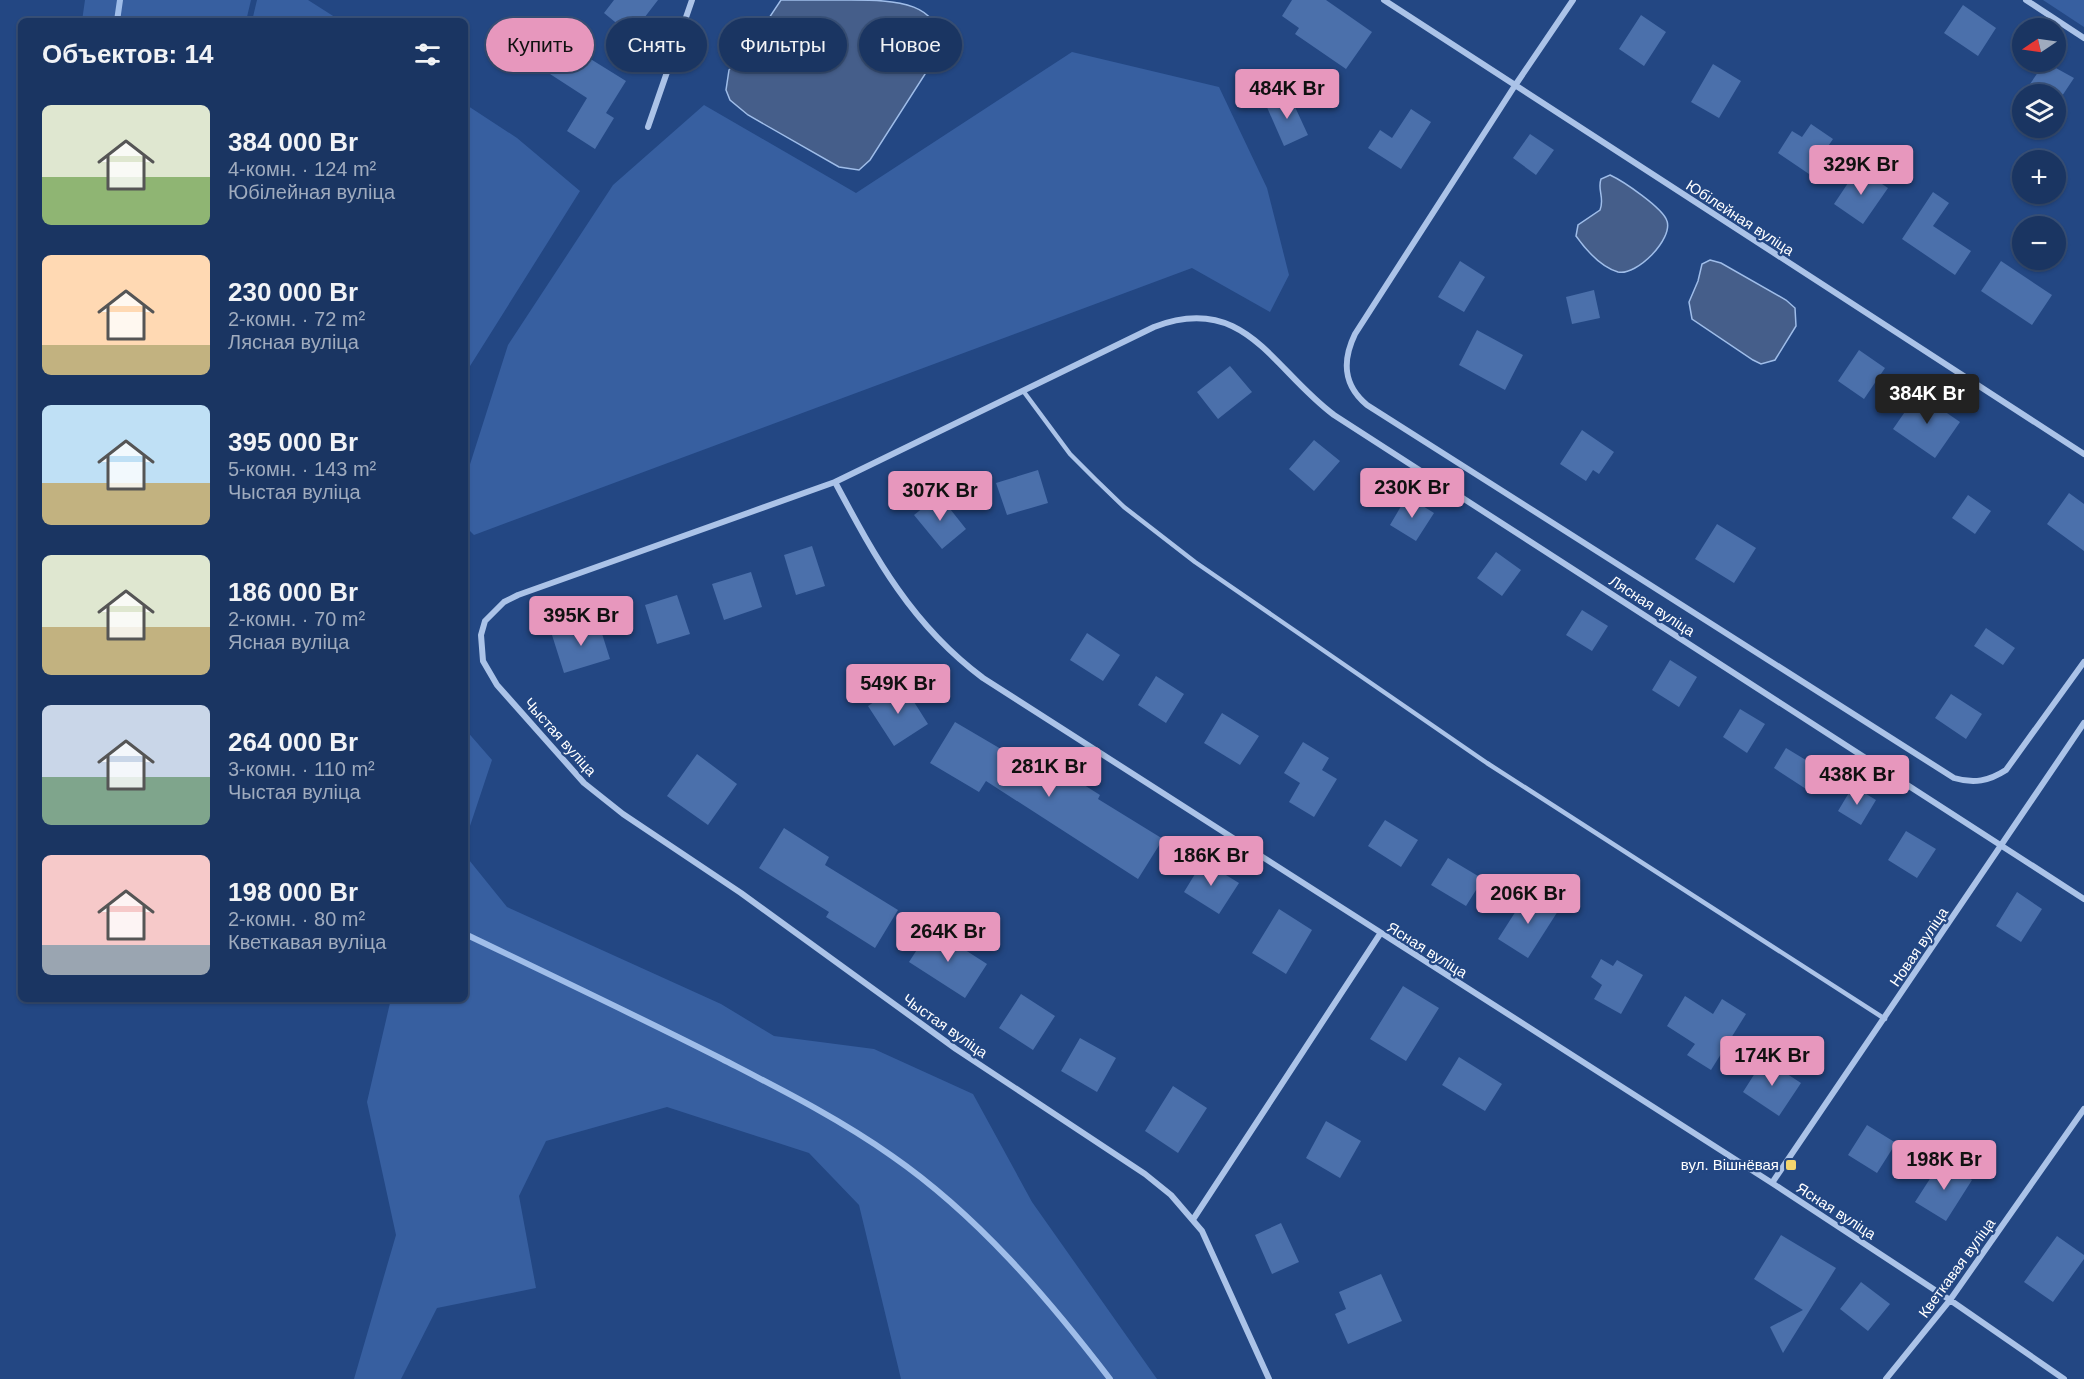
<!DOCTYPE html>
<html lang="ru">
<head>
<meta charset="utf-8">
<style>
	:root { --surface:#1a3562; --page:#233d68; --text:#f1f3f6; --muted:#9fabbe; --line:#385077; --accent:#e797bd }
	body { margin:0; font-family:Arial,sans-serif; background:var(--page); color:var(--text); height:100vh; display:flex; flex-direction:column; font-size:22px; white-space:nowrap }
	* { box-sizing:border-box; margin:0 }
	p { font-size:20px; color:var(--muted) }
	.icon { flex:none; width:33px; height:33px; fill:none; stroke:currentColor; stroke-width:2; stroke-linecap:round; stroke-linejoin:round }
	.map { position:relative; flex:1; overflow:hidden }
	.panel { position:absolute; left:18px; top:18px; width:450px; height:984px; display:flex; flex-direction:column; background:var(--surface); border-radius:9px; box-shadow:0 2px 4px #0004,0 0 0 2px var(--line) }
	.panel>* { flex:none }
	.top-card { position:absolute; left:486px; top:18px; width:570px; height:54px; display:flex; gap:12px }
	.needle { width:39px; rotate:257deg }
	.buttons { position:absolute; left:2012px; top:18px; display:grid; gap:12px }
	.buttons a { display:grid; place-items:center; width:54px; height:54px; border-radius:50%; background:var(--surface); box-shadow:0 2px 4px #0004,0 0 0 2px var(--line); font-size:30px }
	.price { position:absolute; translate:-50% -51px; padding:0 14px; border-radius:6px; background:var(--accent); color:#111; font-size:20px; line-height:39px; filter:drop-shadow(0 2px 3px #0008) }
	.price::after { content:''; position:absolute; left:50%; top:36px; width:18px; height:14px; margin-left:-9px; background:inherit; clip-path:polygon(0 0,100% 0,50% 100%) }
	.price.active { background:#222; color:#fff }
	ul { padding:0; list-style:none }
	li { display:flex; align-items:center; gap:18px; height:150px; padding:0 24px }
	li span { display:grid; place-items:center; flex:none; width:168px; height:120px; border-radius:9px; color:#555 }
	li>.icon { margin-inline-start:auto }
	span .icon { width:72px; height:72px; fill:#fffc; stroke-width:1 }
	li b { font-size:26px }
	h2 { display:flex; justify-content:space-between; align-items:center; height:72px; padding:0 24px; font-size:26px }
	.pill { padding:0 21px; border-radius:27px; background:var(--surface); box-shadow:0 2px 4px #0004,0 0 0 2px var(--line); font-size:21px; line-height:54px }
	.pill.active { background:var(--accent); color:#111 }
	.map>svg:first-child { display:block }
	.green { fill:#375fa0 }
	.water { fill:#455e8a; stroke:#9fbde9; stroke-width:1.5 }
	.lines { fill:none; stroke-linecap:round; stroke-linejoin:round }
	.stream { stroke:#9fbde9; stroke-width:6 }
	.building { fill:#4b70ab }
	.lane { stroke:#abc3e8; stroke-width:4.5 }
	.street { stroke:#abc3e8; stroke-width:6 }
	.poi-dot { fill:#f3d56e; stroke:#234783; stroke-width:2 }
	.labels { text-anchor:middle; stroke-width:4.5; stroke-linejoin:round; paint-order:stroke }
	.street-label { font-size:15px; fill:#fff; stroke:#234783 }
	.poi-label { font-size:15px; fill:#fff; stroke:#234783; text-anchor:end }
</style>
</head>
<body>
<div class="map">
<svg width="2084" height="1379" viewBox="0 0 2084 1379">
	<rect width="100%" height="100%" fill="#234783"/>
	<!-- green -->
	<path class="green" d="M85 0H251L246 21H82Z
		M257 0H308L341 21H252Z
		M2043 0H2084V28V27Z
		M1072 52 1219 87 1267 188 1289 275 1270 312 1192 268 474 535 465 526V480L508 345 613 185 704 105 856 193Z
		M465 104 517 138 580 191 465 374Z
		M465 729 492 760 465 841Z
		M465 855 507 907 721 1004 774 1036 874 1049 973 1094 1032 1202 1157 1379H901L859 1205 809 1153 667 1107 546 1141 519 1196 536 1288 437 1308 401 1379H354L396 1235 367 1102 390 1003 386 999H465Z"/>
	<!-- water -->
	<path class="water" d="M781 0C804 0 827 0 851 0 890 0 951 0 936 57L870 160 859 170 839 167 748 115 730 100 726 90 729 70 755 39Z
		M1610 175C1623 181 1663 208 1667 221 1673 239 1637 276 1618 272 1601 267 1586 250 1576 236L1578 225 1600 210C1605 198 1597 190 1601 179Z
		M1710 260 1721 263 1786 300 1795 308 1796 326 1775 360 1761 364 1753 360 1692 319 1689 302 1698 281 1702 264Z"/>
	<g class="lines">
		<!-- stream -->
		<path class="stream" d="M117 21 120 0
			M465 934C551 975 637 1016 722 1059 780 1089 838 1118 892 1156 977 1215 1047 1297 1110 1379"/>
	</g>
	<!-- building -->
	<path class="building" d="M614 0H658L631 35 604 13Z
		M1292 0H1326L1372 32 1346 69 1295 34 1299 28 1282 16Z
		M1963 5 1996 28 1978 56 1944 33Z
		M1641 15 1666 32 1644 66 1619 49Z
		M568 45 626 81 606 113 614 118 595 149 567 131 587 98 550 74Z
		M2045 62 2074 78 2058 102 2055 94H2046L2030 84Z
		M1713 64 1741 81 1719 118 1691 102Z
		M1289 94 1308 135 1284 146 1266 105Z
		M1411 109 1431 122 1401 169 1368 148 1380 130 1392 138Z
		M1811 124 1833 139 1809 174 1778 153 1792 131 1802 137Z
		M1530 134 1554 150 1536 175 1513 158Z
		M1858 168 1888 188 1863 224 1834 204Z
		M1933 192 1949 203 1933 226 1971 251 1955 275 1902 239Z
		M1460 261 1485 277 1464 312 1438 297Z
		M2001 261 2052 295 2032 325 1981 291Z
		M1594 290 1600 318 1572 324 1566 297Z
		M1477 330 1523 355 1505 390 1459 365Z
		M1859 350 1885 368 1864 399 1838 381Z
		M1230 366 1252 392 1218 419 1197 392Z
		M1918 393 1960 422 1935 458 1893 429Z
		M1582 430 1614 452 1599 474 1593 470 1586 481 1560 464Z
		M1314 440 1340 461 1314 491 1289 469Z
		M1038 470 1048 503 1007 515 996 483Z
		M2069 493 2084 504V551L2047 524Z
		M939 495 966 529 942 549 914 515Z
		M1968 495 1991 511 1975 534 1952 518Z
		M1407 496 1434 513 1416 541 1390 525Z
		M1717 524 1756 548 1734 583 1695 559Z
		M812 546 825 586 796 595 784 555Z
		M1496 552 1521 570 1502 596 1477 578Z
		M751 572 762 607 724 620 712 584Z
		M677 595 690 634 657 644 645 605Z
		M1582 610 1608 626 1592 651 1566 635Z
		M598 621 610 659 564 673 552 635Z
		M1986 628 2015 648 2003 665 1974 646Z
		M1087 633 1120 655 1103 681 1070 660Z
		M1670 660 1697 677 1679 707 1652 690Z
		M1156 676 1184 694 1166 723 1138 705Z
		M902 683 928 724 894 746 868 706Z
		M1951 694 1982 714 1966 739 1935 718Z
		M1740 709 1765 724 1747 753 1723 737Z
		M1222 713 1259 736 1240 765 1204 743Z
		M955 722 1028 765 1035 754 1100 795 1098 799 1163 839 1138 879 986 781 979 792 930 763Z
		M1303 742 1329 758 1322 770 1337 779 1314 817 1289 802 1300 783 1284 773Z
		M1786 748 1819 768 1806 789 1774 768Z
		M697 754 737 784 708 825 667 796Z
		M1853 786 1876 800 1861 825 1838 811Z
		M1385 820 1418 840 1401 867 1368 846Z
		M784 828 829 857 825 865 898 910 875 948 826 917 829 912 759 868Z
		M1906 831 1936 849 1917 878 1888 860Z
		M1448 858 1483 879 1466 906 1431 885Z
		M1203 861 1239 883 1219 914 1184 892Z
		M1528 892 1558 911 1528 958 1498 939Z
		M2017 892 2042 909 2021 942 1996 926Z
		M1279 909 1312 930 1286 974 1252 953Z
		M931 928 987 964 965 998 909 962Z
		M1601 959 1613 966 1617 960 1643 975 1621 1014 1594 999 1602 985 1591 977Z
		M1403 986 1439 1008 1406 1061 1370 1039Z
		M1021 994 1055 1016 1033 1050 999 1028Z
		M1685 996 1713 1014 1722 999 1746 1014 1711 1070 1687 1055 1695 1044 1667 1026Z
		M1080 1038 1116 1058 1097 1092 1061 1071Z
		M1459 1057 1502 1084 1485 1111 1442 1085Z
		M1764 1059 1801 1083 1779 1116 1743 1092Z
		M1173 1086 1207 1108 1178 1153 1145 1131Z
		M1326 1121 1361 1141 1340 1178 1306 1158Z
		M1867 1125 1896 1143 1877 1173 1848 1155Z
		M1942 1160 1972 1180 1946 1221 1915 1202Z
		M1281 1223 1299 1262 1272 1274 1255 1235Z
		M1781 1235 1836 1268 1783 1353 1770 1327 1803 1310 1754 1279Z
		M2057 1236 2084 1255V1259L2053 1302 2024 1282Z
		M1381 1274 1402 1321 1348 1344 1335 1314 1346 1309 1339 1292Z
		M1861 1282 1890 1304 1868 1331 1840 1309Z"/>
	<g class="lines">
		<!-- lane -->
		<path class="lane" d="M1024 392 1070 454 1096 480 1124 507 1195 562 1487 763 1885 1019"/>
		<!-- street -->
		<path class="street" d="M1384 0 2084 454
			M1573 0 1514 87 1355 334C1342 361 1343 385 1367 405L1954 778C1974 784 1989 781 2006 770L2084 662
			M2026 0 2084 38
			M648 127 692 0
			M835 482C876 559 912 625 983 678L1772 1183 1950 1300 2064 1379
			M1772 1183 2084 723
			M1194 1218 1380 934
			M1269 1379 1202 1231 1171 1195 1145 1174 956 1049 741 893 623 814 584 783 497 685 483 661 481 635 485 621 504 602 518 595 835 482 1154 327C1245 292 1272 369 1334 415L2084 899
			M1886 1379 1950 1300 2084 1109"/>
	</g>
	<!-- markers -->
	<rect class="poi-dot" x="1785" y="1159" width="12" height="12" rx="3"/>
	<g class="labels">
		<!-- street labels -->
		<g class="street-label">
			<text transform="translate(1740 218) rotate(33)" y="5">Юбілейная вуліца</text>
			<text transform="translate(1652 606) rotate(33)" y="5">Лясная вуліца</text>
			<text transform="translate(560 737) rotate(48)" y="5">Чыстая вуліца</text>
			<text transform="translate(1919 947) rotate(-56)" y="5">Новая вуліца</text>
			<text transform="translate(1427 950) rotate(32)" y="5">Ясная вуліца</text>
			<text transform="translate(945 1026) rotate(35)" y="5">Чыстая вуліца</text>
			<text transform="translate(1836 1211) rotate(33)" y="5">Ясная вуліца</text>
			<text transform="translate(1957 1268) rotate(-54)" y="5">Кветкавая вуліца</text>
		</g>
		<!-- poi labels -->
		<g class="poi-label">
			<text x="1779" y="1170">вул. Вішнёвая</text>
		</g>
	</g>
</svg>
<div class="buttons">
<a><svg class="needle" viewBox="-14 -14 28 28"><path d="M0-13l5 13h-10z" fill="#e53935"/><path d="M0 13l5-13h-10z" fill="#9fabbe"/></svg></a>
<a><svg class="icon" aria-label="layers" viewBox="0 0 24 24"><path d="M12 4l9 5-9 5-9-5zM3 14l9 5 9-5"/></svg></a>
<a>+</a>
<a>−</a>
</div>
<b class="price" style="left:1287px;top:120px">484K Br</b>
<b class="price" style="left:1861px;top:196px">329K Br</b>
<b class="price active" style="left:1927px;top:425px">384K Br</b>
<b class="price" style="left:1412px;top:519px">230K Br</b>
<b class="price" style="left:940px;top:522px">307K Br</b>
<b class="price" style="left:581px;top:647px">395K Br</b>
<b class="price" style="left:898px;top:715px">549K Br</b>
<b class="price" style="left:1049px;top:798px">281K Br</b>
<b class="price" style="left:1857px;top:806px">438K Br</b>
<b class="price" style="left:1211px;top:887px">186K Br</b>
<b class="price" style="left:1528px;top:925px">206K Br</b>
<b class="price" style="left:948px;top:963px">264K Br</b>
<b class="price" style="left:1772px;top:1087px">174K Br</b>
<b class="price" style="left:1944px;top:1191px">198K Br</b>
<div class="top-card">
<a class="pill active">Купить</a>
<a class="pill">Снять</a>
<a class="pill">Фильтры</a>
<a class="pill">Новое</a>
</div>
<section class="panel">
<h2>Объектов: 14<svg class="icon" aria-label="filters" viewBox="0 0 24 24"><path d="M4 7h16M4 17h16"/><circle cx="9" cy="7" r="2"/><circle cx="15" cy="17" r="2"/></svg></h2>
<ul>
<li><span style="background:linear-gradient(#dfe7d0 60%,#8fb573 0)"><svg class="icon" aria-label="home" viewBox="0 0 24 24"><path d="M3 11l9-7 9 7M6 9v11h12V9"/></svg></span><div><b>384 000 Br</b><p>4-комн. · 124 m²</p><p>Юбілейная вуліца</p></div></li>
<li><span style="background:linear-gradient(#ffd9b3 75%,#c2b280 0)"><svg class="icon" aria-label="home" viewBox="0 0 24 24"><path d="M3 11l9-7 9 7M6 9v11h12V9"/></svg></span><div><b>230 000 Br</b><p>2-комн. · 72 m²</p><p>Лясная вуліца</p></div></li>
<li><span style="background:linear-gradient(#bfe0f5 65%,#c2b280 0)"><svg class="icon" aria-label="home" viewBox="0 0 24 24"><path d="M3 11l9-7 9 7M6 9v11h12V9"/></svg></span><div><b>395 000 Br</b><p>5-комн. · 143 m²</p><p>Чыстая вуліца</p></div></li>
<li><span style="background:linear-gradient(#dfe7d0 60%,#c2b280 0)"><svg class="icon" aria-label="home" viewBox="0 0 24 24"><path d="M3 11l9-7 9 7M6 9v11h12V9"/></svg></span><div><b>186 000 Br</b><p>2-комн. · 70 m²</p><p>Ясная вуліца</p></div></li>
<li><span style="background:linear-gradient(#c9d6e8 60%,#7fa58c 0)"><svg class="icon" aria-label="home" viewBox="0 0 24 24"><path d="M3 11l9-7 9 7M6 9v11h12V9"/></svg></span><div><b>264 000 Br</b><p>3-комн. · 110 m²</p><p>Чыстая вуліца</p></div></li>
<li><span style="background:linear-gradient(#f6c9c9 75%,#9aa5b1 0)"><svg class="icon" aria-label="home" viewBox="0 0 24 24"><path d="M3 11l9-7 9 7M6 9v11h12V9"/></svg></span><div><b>198 000 Br</b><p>2-комн. · 80 m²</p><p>Кветкавая вуліца</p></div></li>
</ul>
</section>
</div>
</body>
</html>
